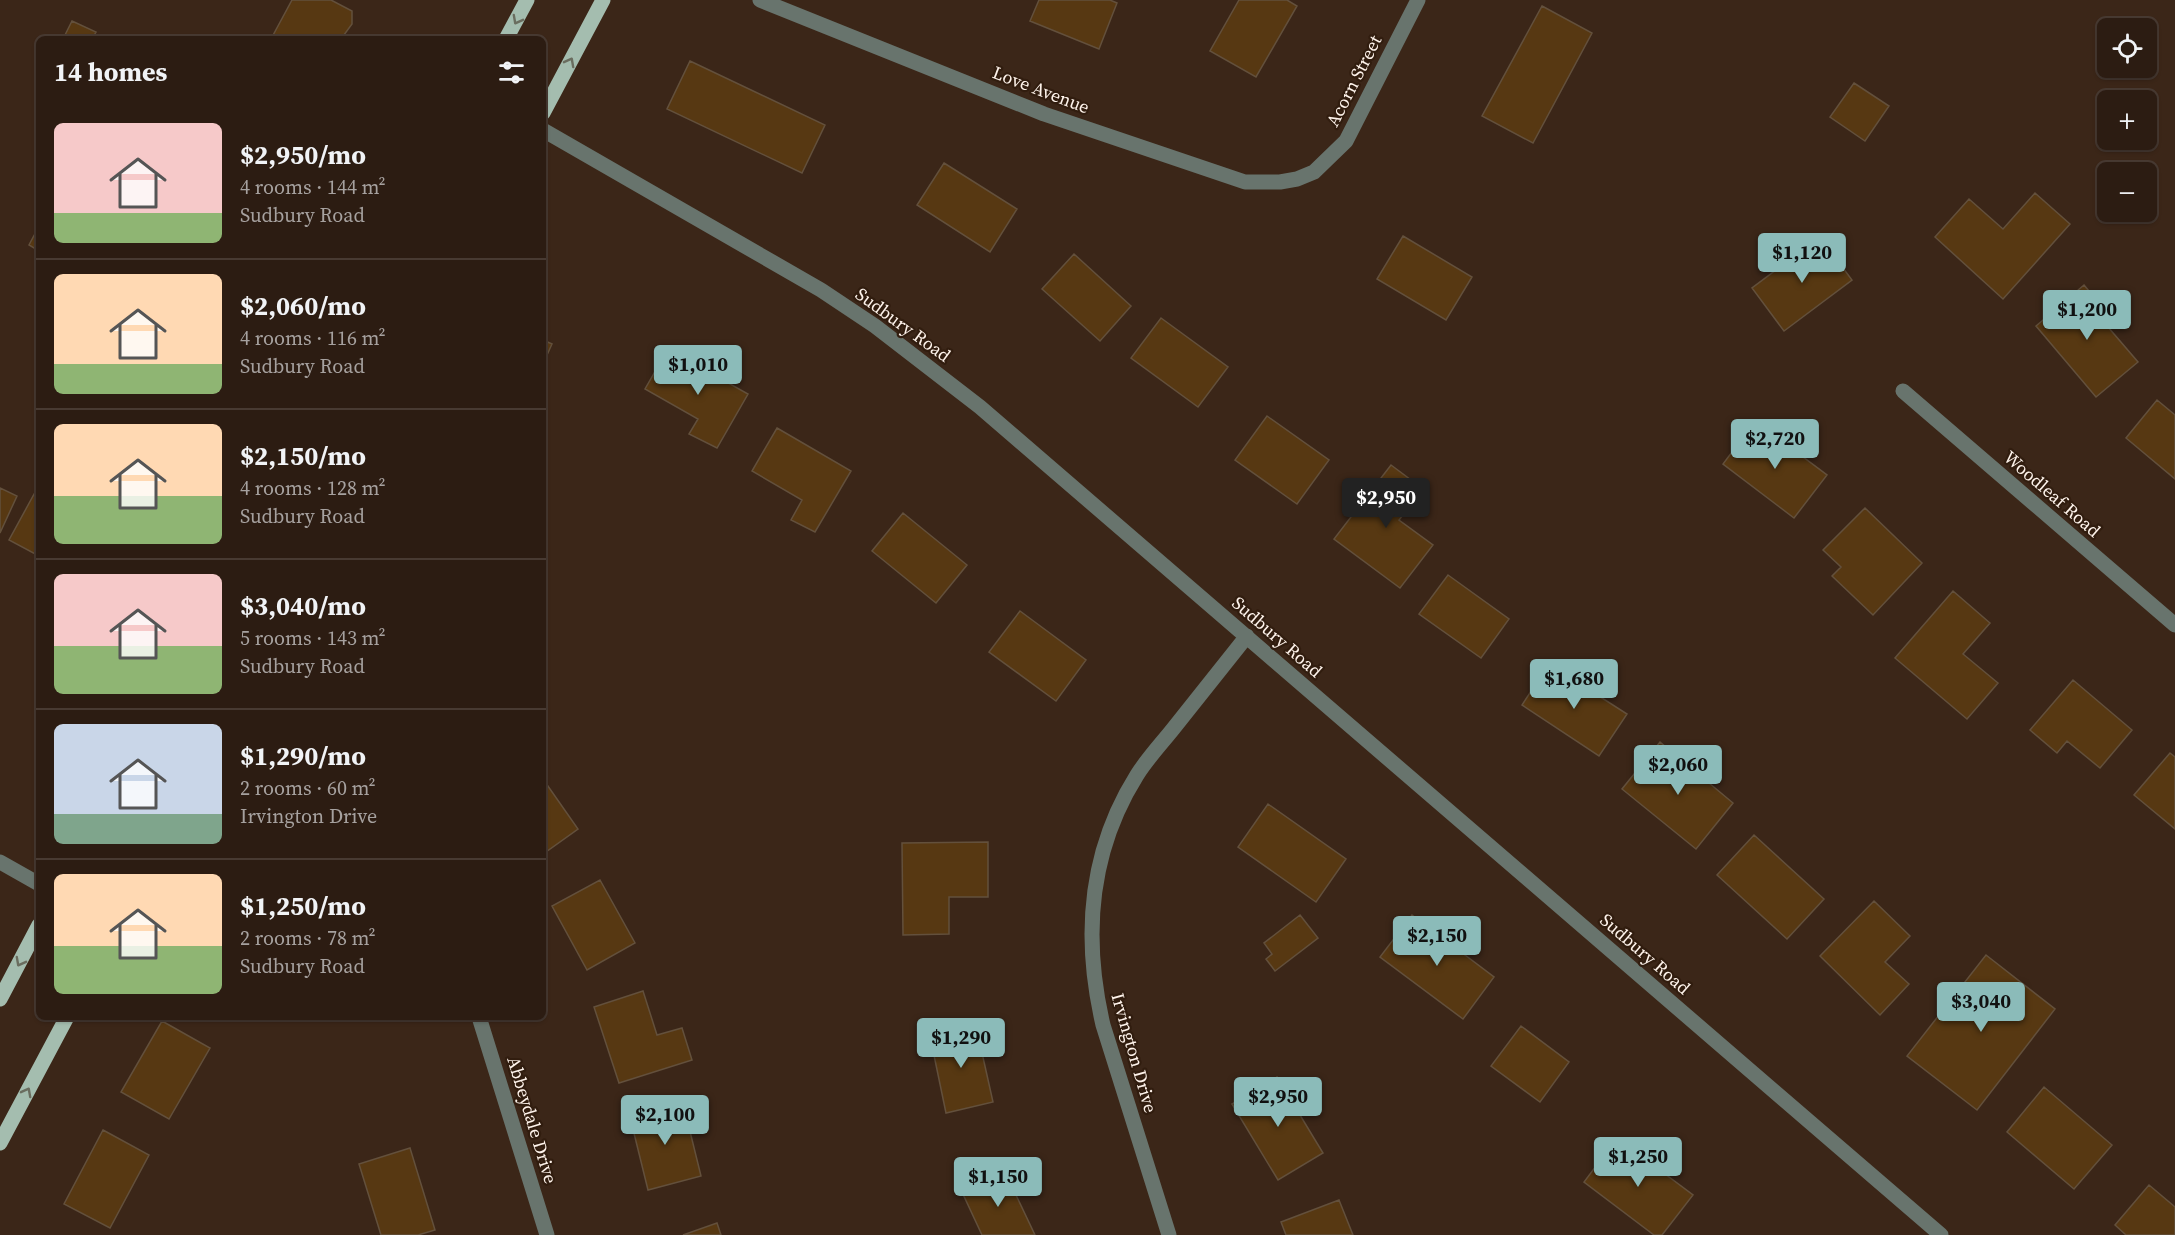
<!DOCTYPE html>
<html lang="en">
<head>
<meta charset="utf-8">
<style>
	:root { --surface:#2c1c12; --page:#34251b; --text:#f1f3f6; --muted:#a6a19f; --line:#483a32; --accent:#8bbbb9 }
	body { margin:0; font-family:"Source Serif 4",serif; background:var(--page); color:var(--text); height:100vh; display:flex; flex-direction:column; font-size:22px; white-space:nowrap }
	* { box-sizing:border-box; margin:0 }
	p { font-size:20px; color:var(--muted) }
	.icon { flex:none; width:33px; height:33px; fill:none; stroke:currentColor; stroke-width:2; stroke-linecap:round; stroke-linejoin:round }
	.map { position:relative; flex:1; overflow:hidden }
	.panel { position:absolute; left:36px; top:36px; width:510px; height:984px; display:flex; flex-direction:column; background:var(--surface); border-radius:9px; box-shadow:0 2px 4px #0004,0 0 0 2px var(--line) }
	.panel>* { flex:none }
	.controls { position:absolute; left:2097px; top:18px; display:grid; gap:12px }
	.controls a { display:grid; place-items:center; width:60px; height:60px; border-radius:9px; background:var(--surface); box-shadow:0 2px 4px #0004,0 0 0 2px var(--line); font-size:30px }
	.price { position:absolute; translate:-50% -51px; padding:0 14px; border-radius:6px; background:var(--accent); color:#111; font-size:20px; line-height:39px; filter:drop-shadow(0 2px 3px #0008) }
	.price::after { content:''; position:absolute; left:50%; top:36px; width:18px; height:14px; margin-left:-9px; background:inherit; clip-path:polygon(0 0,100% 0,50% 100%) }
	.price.on { background:#222; color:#fff }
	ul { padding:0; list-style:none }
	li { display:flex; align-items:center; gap:18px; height:150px; padding:0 18px }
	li+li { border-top:2px solid var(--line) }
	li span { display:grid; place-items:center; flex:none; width:168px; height:120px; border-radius:9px; color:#555 }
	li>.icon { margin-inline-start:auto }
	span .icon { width:72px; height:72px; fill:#fffc; stroke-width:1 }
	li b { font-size:26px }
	h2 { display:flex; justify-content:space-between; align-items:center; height:72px; padding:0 18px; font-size:26px }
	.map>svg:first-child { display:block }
	.building { fill:#573812; stroke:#63503c; stroke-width:1.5 }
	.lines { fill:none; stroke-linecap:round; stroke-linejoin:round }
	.minor { stroke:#68746d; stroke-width:15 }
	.major { stroke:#a4bdaf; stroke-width:15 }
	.oneway { stroke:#6a6d5f }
	.labels { text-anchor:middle; stroke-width:4.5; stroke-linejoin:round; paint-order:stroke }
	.street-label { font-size:18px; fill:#fef3eb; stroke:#311d0f }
</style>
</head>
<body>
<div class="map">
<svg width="2175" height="1235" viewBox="0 0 2175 1235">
	<rect width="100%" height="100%" fill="#3b2618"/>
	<!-- building -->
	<path class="building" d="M292 0H331L352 11V24L341 39H271Z
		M1039 0H1110L1117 3 1099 49 1030 21Z
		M1239 0H1287L1297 6 1256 77 1210 51Z
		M1542 6 1592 33 1533 143 1482 116Z
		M72 21 96 32 92 39 64 37Z
		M690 61 825 125 802 173 667 109Z
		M1854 83 1889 106 1865 141 1830 117Z
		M944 163 1017 209 990 252 917 205Z
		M2035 193 2070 224 2003 299 1935 237 1969 199 2003 229Z
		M37 230 39 231V251L29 245Z
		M1403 236 1472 277 1446 320 1377 279Z
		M1820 237 1852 280 1784 331 1752 288Z
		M1074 254 1131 306 1100 341 1042 289Z
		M2084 285 2108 314 2102 320 2138 362 2096 397 2036 326Z
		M1161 318 1228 367 1198 407 1131 358Z
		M543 340 552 344 543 364Z
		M668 349 748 394 717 448 689 434 698 419 645 389Z
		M2157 400 2175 415V479L2126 438Z
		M1267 416 1329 460 1297 504 1235 460Z
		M1755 421 1827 475 1794 518 1723 464Z
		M777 428 851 471 815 532 791 520 802 500 752 471Z
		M1391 465 1423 489 1399 520 1433 545 1400 588 1334 539Z
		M39 485V556L9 540Z
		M0 488 17 496 0 533Z
		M1865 508 1922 563 1873 615 1832 576 1841 567 1823 550Z
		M903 513 967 565 936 603 872 551Z
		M1448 575 1509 619 1481 658 1419 614Z
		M1953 591 1990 623 1963 654 1998 683 1967 719 1895 658Z
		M1020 611 1086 660 1056 701 989 652Z
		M1549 664 1627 714 1599 756 1522 705Z
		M2073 680 2132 730 2100 768 2067 741 2057 753 2030 730Z
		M1660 742 1733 803 1696 849 1622 789Z
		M2170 753 2175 757V829L2134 795Z
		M543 779 578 829 543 854Z
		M1268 804 1346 859 1316 902 1238 847Z
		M1754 835 1824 899 1787 939 1717 875Z
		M988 842V897H949V934L903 935 902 843Z
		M600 880 635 943 587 970 552 906Z
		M1874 901 1910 936 1885 962 1909 984 1880 1015 1820 956Z
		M1300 915 1318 938 1275 971 1266 959 1272 954 1264 943Z
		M1412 915 1494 977 1463 1019 1380 957Z
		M1986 955 2055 1009 1977 1110 1907 1056Z
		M643 991 657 1035 682 1028 692 1060 619 1083 594 1007Z
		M162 1021 210 1048 169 1119 121 1092Z
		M976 1026 993 1102 946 1113 930 1036Z
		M1521 1026 1569 1062 1540 1102 1491 1066Z
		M1277 1077 1323 1153 1278 1180 1232 1104Z
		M2044 1087 2112 1145 2074 1189 2007 1132Z
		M683 1103 701 1176 648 1190 630 1117Z
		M103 1130 149 1155 110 1228 64 1204Z
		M1617 1138 1693 1195 1662 1235H1654L1584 1182Z
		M410 1148 435 1230 418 1235H381L359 1164Z
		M1005 1172 1035 1235H982L962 1192Z
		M2149 1185 2175 1207V1235H2126L2115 1225Z
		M1339 1200 1353 1235H1286L1281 1222Z
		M717 1223 721 1235H683Z"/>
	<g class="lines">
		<!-- minor -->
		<path class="minor" d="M760 0 1044 114 1245 182H1280L1297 179 1314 172 1346 141 1418 0
			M543 130 821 290 875 326 980 407 1941 1235
			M1903 391 2175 625
			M0 862 39 884
			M479 1017 547 1235
			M1169 1235 1103 1025C1083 939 1088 853 1137 775 1147 759 1161 744 1173 729 1198 698 1222 667 1247 636"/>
		<!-- major -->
		<path class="major" d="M506 39 527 0
			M543 113 603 0
			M0 999 39 925
			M0 1143 67 1017"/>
	</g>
	<!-- one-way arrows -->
	<defs><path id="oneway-chevron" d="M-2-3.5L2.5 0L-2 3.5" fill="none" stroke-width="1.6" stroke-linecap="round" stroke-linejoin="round" transform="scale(1.5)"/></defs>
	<g class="oneway">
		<use href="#oneway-chevron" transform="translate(517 20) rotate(118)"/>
		<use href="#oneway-chevron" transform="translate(570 62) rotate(-62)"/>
		<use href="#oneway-chevron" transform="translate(20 962) rotate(118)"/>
		<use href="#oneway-chevron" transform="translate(27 1092) rotate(-62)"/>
	</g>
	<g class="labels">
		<!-- street labels -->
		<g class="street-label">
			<text transform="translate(1354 81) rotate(-63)" y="6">Acorn Street</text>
			<text transform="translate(1041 90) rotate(21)" y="6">Love Avenue</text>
			<text transform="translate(903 325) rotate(36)" y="6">Sudbury Road</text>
			<text transform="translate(2052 494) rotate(41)" y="6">Woodleaf Road</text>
			<text transform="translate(1277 637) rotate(41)" y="6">Sudbury Road</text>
			<text transform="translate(1645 954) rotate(41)" y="6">Sudbury Road</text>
			<text transform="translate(1134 1053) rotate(74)" y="6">Irvington Drive</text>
			<text transform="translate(532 1120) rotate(73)" y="6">Abbeydale Drive</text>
		</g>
	</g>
</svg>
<div class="controls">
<a><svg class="icon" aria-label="locate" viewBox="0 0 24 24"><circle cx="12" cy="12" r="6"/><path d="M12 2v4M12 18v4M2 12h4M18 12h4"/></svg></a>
<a>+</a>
<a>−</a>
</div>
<b class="price" style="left:1802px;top:284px">$1,120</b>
<b class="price" style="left:2087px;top:341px">$1,200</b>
<b class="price" style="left:698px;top:396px">$1,010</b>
<b class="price" style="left:1775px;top:470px">$2,720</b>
<b class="price on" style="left:1386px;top:529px">$2,950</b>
<b class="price" style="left:1574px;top:710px">$1,680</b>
<b class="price" style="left:1678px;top:796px">$2,060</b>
<b class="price" style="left:1437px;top:967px">$2,150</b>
<b class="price" style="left:1981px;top:1033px">$3,040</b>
<b class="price" style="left:961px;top:1069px">$1,290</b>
<b class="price" style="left:1278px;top:1128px">$2,950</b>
<b class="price" style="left:665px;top:1146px">$2,100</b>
<b class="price" style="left:1638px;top:1188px">$1,250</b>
<b class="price" style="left:998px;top:1208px">$1,150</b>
<section class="panel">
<h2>14 homes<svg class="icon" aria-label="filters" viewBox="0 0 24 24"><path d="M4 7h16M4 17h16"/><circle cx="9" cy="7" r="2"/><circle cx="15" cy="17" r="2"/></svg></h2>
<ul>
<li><span style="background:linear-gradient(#f6c9c9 75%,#8fb573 0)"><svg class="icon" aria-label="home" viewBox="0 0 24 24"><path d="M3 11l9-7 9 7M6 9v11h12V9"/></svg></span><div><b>$2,950/mo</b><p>4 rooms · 144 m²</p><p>Sudbury Road</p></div></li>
<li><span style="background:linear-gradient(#ffd9b3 75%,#8fb573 0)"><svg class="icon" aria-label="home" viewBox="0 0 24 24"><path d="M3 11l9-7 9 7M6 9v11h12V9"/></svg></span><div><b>$2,060/mo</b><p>4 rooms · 116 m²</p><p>Sudbury Road</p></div></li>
<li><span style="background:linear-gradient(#ffd9b3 60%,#8fb573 0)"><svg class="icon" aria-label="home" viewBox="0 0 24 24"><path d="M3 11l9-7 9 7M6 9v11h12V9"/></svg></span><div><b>$2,150/mo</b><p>4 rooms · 128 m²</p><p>Sudbury Road</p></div></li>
<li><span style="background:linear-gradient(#f6c9c9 60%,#8fb573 0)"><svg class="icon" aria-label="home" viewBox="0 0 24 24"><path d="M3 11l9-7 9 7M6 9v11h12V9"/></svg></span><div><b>$3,040/mo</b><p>5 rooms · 143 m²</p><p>Sudbury Road</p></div></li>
<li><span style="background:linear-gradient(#c9d6e8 75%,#7fa58c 0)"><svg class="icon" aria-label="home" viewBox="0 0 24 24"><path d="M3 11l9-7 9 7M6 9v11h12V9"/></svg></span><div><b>$1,290/mo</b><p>2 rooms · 60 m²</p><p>Irvington Drive</p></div></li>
<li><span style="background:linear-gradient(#ffd9b3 60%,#8fb573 0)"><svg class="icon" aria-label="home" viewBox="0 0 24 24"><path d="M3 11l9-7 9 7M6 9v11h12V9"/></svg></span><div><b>$1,250/mo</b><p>2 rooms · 78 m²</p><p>Sudbury Road</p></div></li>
</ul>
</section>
</div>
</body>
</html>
